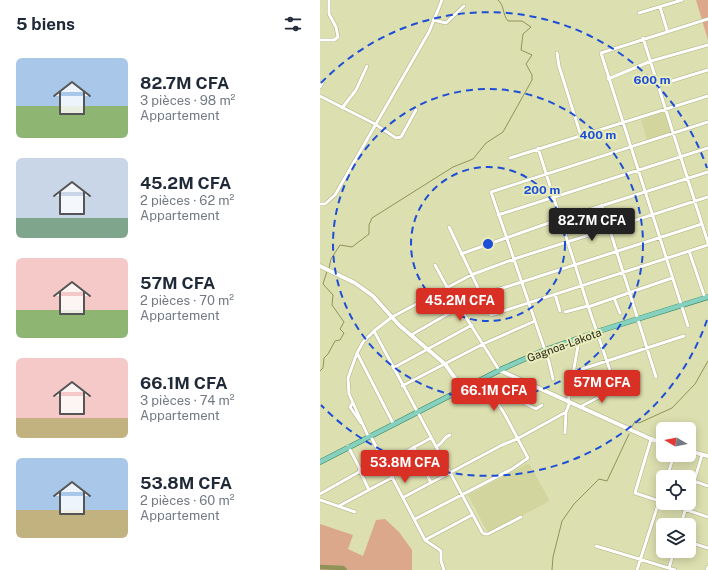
<!DOCTYPE html>
<html lang="fr">
<head>
<meta charset="utf-8">
<style>
	:root { --surface:#fff; --page:#f2f2f3; --text:#1f2937; --muted:#747a83; --accent:#d93025 }
	body { margin:0; font-family:"Public Sans",sans-serif; background:var(--page); color:var(--text); height:100vh; display:flex; flex-direction:column; font-size:15px; white-space:nowrap }
	* { box-sizing:border-box; margin:0 }
	p { font-size:13px; color:var(--muted) }
	.icon { flex:none; width:22px; height:22px; fill:none; stroke:currentColor; stroke-width:2; stroke-linecap:round; stroke-linejoin:round }
	.map { position:relative; flex:1; overflow:hidden }
	.details { display:flex; flex-direction:column; background:var(--surface); width:320px }
	.details>* { flex:none }
	.needle { width:26px; rotate:279deg }
	.fabs { position:absolute; left:336px; top:422px; display:grid; gap:8px }
	.fabs a { display:grid; place-items:center; width:40px; height:40px; border-radius:6px; background:var(--surface); box-shadow:0 2px 10px #0003; font-size:20px }
	.price { position:absolute; translate:-50% -34px; padding:0 9px; border-radius:4px; background:var(--accent); color:#fff; font-size:13px; line-height:26px; filter:drop-shadow(0 1px 2px #0008) }
	.price::after { content:''; position:absolute; left:50%; top:24px; width:12px; height:9px; margin-left:-6px; background:inherit; clip-path:polygon(0 0,100% 0,50% 100%) }
	.price.current { background:#222; color:#fff }
	ul { padding:0; list-style:none }
	li { display:flex; align-items:center; gap:12px; height:100px; padding:0 16px }
	li span { display:grid; place-items:center; flex:none; width:112px; height:80px; border-radius:6px; color:#555 }
	li>.icon { margin-inline-start:auto }
	span .icon { width:48px; height:48px; fill:#fffc; stroke-width:1 }
	li b { font-size:17px }
	h2 { display:flex; justify-content:space-between; align-items:center; height:48px; padding:0 16px; font-size:17px }
	main { display:flex; flex:1; min-height:0 }
	.map>svg:first-child { display:block }
	.built { fill:#d2d59e }
	.green { fill:#dca88b }
	.lines { fill:none; stroke-linecap:round; stroke-linejoin:round }
	.stream { stroke:#909357; stroke-width:1 }
	.river { stroke:#909357; stroke-width:4.5 }
	.street-casing { stroke:#aeb182; stroke-width:4 }
	.secondary-casing { stroke:#aeb182; stroke-width:5 }
	.primary-casing { stroke:#308266; stroke-width:5.5 }
	.street { stroke:#fff; stroke-width:3 }
	.secondary { stroke:#fff; stroke-width:4 }
	.primary { stroke:#86d1bd; stroke-width:4.5 }
	.ring { fill:none; stroke:#1d4ed8; stroke-width:2; stroke-dasharray:7 5 }
	.labels { text-anchor:middle; stroke-width:4; stroke-linejoin:round; paint-order:stroke }
	.street-label { font-size:11px; fill:#272816; stroke:#e9ecbc }
	.centre { fill:#1d4ed8; stroke:#e9ecbc; stroke-width:2 }
	.ring-label { font-size:12px; text-anchor:middle; font-weight:bold; fill:#1d4ed8; stroke:#e9ecbc; stroke-width:4; stroke-linejoin:round; paint-order:stroke }
</style>
</head>
<body>
<main>
<section class="details">
<h2>5 biens<svg class="icon" aria-label="filters" viewBox="0 0 24 24"><path d="M4 7h16M4 17h16"/><circle cx="9" cy="7" r="2"/><circle cx="15" cy="17" r="2"/></svg></h2>
<ul>
<li><span style="background:linear-gradient(#a9c7e8 60%,#8fb573 0)"><svg class="icon" aria-label="home" viewBox="0 0 24 24"><path d="M3 11l9-7 9 7M6 9v11h12V9"/></svg></span><div><b>82.7M CFA</b><p>3 pièces · 98 m²</p><p>Appartement</p></div></li>
<li><span style="background:linear-gradient(#c9d6e8 75%,#7fa58c 0)"><svg class="icon" aria-label="home" viewBox="0 0 24 24"><path d="M3 11l9-7 9 7M6 9v11h12V9"/></svg></span><div><b>45.2M CFA</b><p>2 pièces · 62 m²</p><p>Appartement</p></div></li>
<li><span style="background:linear-gradient(#f6c9c9 65%,#8fb573 0)"><svg class="icon" aria-label="home" viewBox="0 0 24 24"><path d="M3 11l9-7 9 7M6 9v11h12V9"/></svg></span><div><b>57M CFA</b><p>2 pièces · 70 m²</p><p>Appartement</p></div></li>
<li><span style="background:linear-gradient(#f6c9c9 75%,#c2b280 0)"><svg class="icon" aria-label="home" viewBox="0 0 24 24"><path d="M3 11l9-7 9 7M6 9v11h12V9"/></svg></span><div><b>66.1M CFA</b><p>3 pièces · 74 m²</p><p>Appartement</p></div></li>
<li><span style="background:linear-gradient(#a9c7e8 65%,#c2b280 0)"><svg class="icon" aria-label="home" viewBox="0 0 24 24"><path d="M3 11l9-7 9 7M6 9v11h12V9"/></svg></span><div><b>53.8M CFA</b><p>2 pièces · 60 m²</p><p>Appartement</p></div></li>
</ul>
</section>
<div class="map">
<svg width="388" height="570" viewBox="0 0 388 570">
	<rect width="100%" height="100%" fill="#dcdfaf"/>
	<!-- built -->
	<path class="built" d="M345 111 352 132 327 140 321 120Z
		M207 464H209L229 499 228 502 168 533 148 495Z"/>
	<!-- green -->
	<path class="green" d="M376 0H388V40Z
		M65 519 79 532 92 550V570H0V524L33 535 28 549 43 556 56 520Z"/>
	<g class="lines">
		<!-- stream -->
		<path class="stream" d="M9 268 11 259 20 245 32 247 49 234V225L52 218 133 167 153 159 166 143 183 132 212 80V75L206 64 212 55 201 50 203 34 211 27 202 21H188C182 14 185 6 178 0
			M0 371 3 368 4 358 8 354 15 341 20 340 24 333 20 329 24 322 12 305 13 295 3 284 7 271
			M312 427 315 421 319 423 352 408 375 384 388 361
			M232 570 233 557 242 521 254 504 279 479 287 481 309 434"/>
		<!-- river -->
		<path class="river" d="M0 567 23 568 25 570"/>
		<!-- street casing -->
		<g class="street-casing">
			<path id="street" d="M340 7 347 30
				M319 13 362 0
				M113 20 126 23 144 6
				M323 38 388 243
				M0 40H14L18 37 16 27 9 14V0
				M237 53 239 66 261 136
				M288 79 331 61 388 45
				M339 85 388 70
				M0 87 3 81
				M0 96 55 124 76 138 81 137 96 110
				M22 108 36 90 47 66
				M218 148 268 306 296 388 260 407
				M190 158 388 96
				M0 204H5L15 195 109 32 122 0
				M282 205 336 377
				M178 215 388 148
				M129 227 171 315 388 245
				M369 251 385 298
				M141 254 240 219 388 172
				M115 265 127 287 179 370
				M235 294 240 311
				M294 298 300 313
				M268 307 352 278
				M245 312 268 306
				M368 326 281 53 388 19
				M54 331 162 532 164 534H168L201 517
				M91 335 161 295 382 224
				M37 353 73 423
				M73 368 152 325
				M253 372 364 336
				M233 379 229 362 171 192 388 122
				M206 384 202 402 216 409 222 405
				M82 386 163 344 215 321
				M248 402 259 340
				M32 404 30 407 41 423
				M245 433 246 412
				M50 435 105 540 121 551V561L124 570
				M48 436 29 394 28 378 37 353 43 342 54 331 72 317 151 275 194 259 388 197
				M331 439 315 493 388 517
				M94 447 111 483
				M116 447C124 443 123 437 130 435
				M65 463 111 438
				M40 471 49 490
				M347 477 354 455
				M374 481 388 486
				M0 494 39 472 40 469 28 446
				M84 497 182 445 197 439 246 412 250 402
				M369 498 382 455
				M0 500 35 512
				M19 506 73 477
				M95 519 192 469 208 458 184 413 162 379
				M361 525 367 503
				M105 540 152 515
				M369 542 388 548
				M276 546 355 570
				M349 568 354 551
				M317 570 343 489
				M387 570 388 567"/>
		</g>
		<!-- secondary casing -->
		<g class="secondary-casing">
			<path id="secondary" d="M0 266 35 283 53 296 79 325 125 364 142 388
				M179 370 331 439 343 443
				M369 451 388 456"/>
		</g>
		<!-- primary casing -->
		<g class="primary-casing">
			<path id="primary" d="M0 462 182 369 225 350 276 332 388 297"/>
		</g>
		<!-- street -->
		<use href="#street" class="street"/>
		<!-- secondary -->
		<use href="#secondary" class="secondary"/>
		<!-- primary -->
		<use href="#primary" class="primary"/>
	</g>
	<!-- distance rings -->
	<g class="ring">
		<circle cx="168" cy="244" r="77"/>
		<circle cx="168" cy="244" r="155"/>
		<path d="M387 320A232 232 0 0 1 1 405M1 83A232 232 0 0 1 387 168"/>
	</g>
	<g class="labels">
		<!-- street labels -->
		<g class="street-label">
			<text transform="translate(244 345) rotate(-20)" y="4">Gagnoa-Lakota</text>
		</g>
	</g>
	<circle cx="168" cy="244" r="6" class="centre"/>
	<g class="ring-label">
		<text x="332" y="84">600 m</text>
		<text x="278" y="139">400 m</text>
		<text x="222" y="194">200 m</text>
	</g>
</svg>
<div class="fabs">
<a><svg class="needle" viewBox="-14 -14 28 28"><path d="M0-13l5 13h-10z" fill="#e53935"/><path d="M0 13l5-13h-10z" fill="#747a83"/></svg></a>
<a><svg class="icon" aria-label="locate" viewBox="0 0 24 24"><circle cx="12" cy="12" r="6"/><path d="M12 2v4M12 18v4M2 12h4M18 12h4"/></svg></a>
<a><svg class="icon" aria-label="layers" viewBox="0 0 24 24"><path d="M12 4l9 5-9 5-9-5zM3 14l9 5 9-5"/></svg></a>
</div>
<b class="price current" style="left:272px;top:242px">82.7M CFA</b>
<b class="price" style="left:140px;top:322px">45.2M CFA</b>
<b class="price" style="left:282px;top:404px">57M CFA</b>
<b class="price" style="left:174px;top:412px">66.1M CFA</b>
<b class="price" style="left:85px;top:484px">53.8M CFA</b>
</div>
</main>
</body>
</html>
